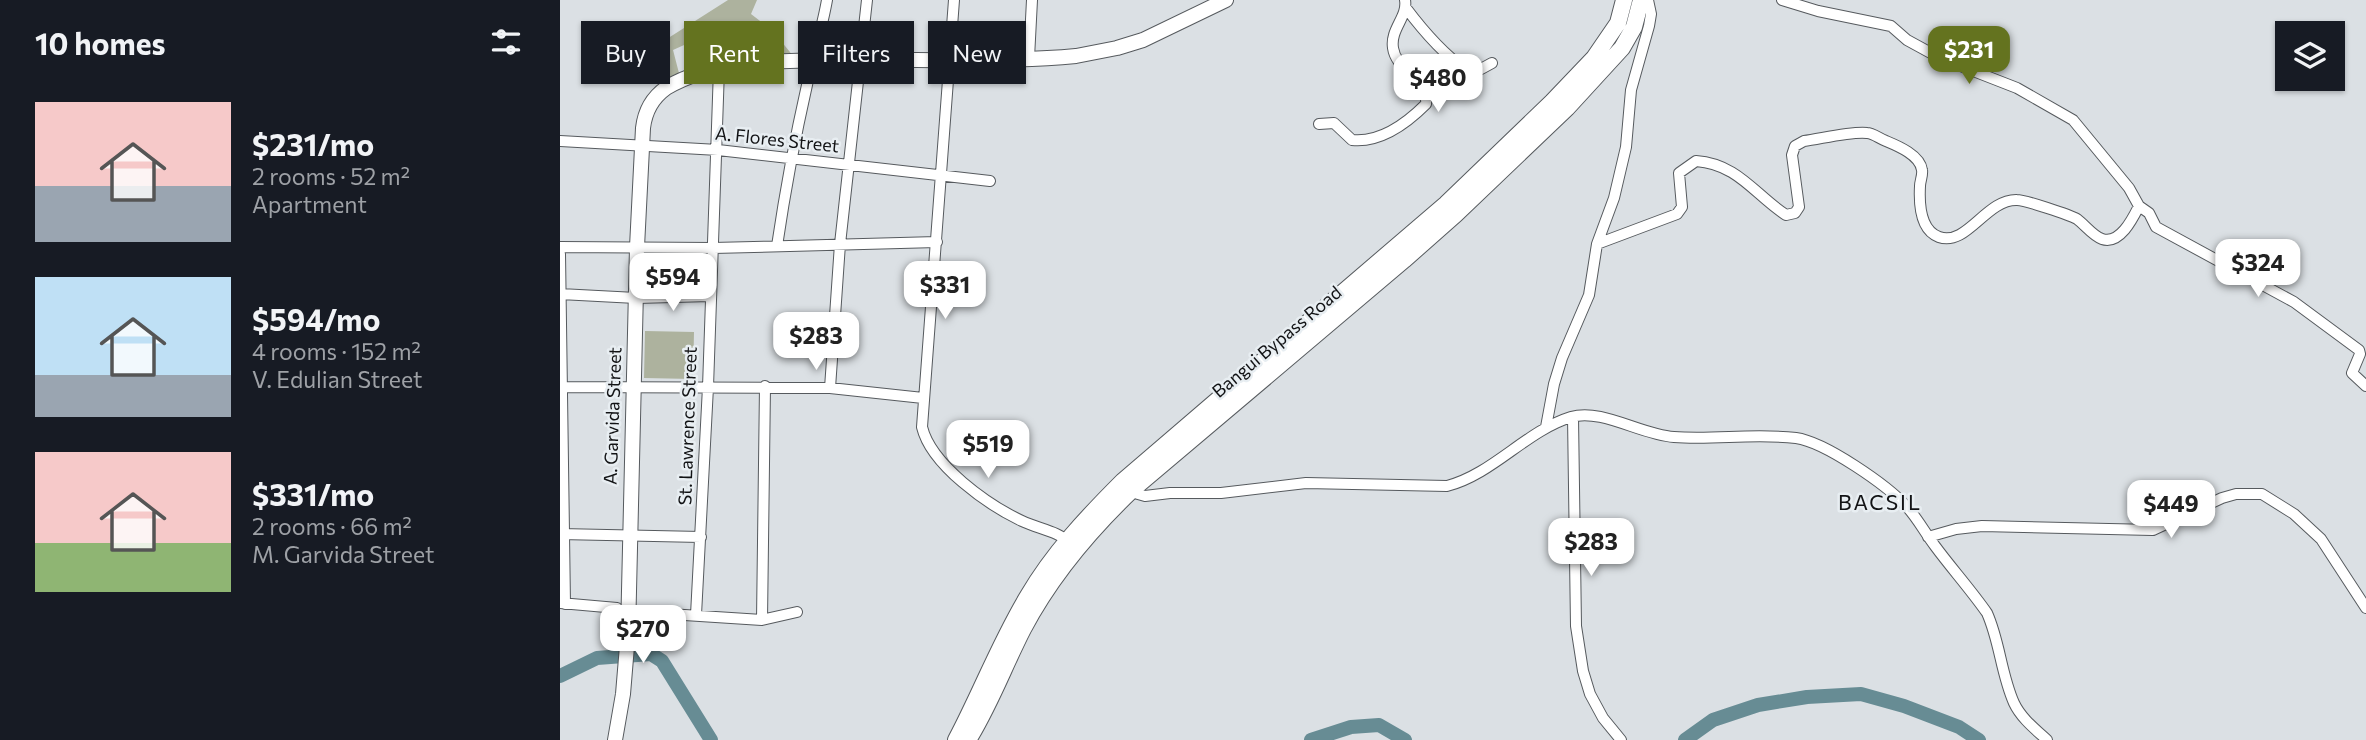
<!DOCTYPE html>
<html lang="en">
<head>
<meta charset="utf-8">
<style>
	:root { --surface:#171b24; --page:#20242c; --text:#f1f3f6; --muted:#9ea1a6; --accent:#64731f }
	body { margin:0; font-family:Commissioner,sans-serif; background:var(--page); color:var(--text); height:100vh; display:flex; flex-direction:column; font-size:26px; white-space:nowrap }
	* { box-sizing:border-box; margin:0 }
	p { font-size:23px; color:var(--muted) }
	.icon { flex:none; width:38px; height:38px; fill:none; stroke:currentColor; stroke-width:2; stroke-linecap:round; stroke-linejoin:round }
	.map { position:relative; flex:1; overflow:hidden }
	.side { display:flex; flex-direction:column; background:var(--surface); width:560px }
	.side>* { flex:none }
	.hud { position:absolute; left:21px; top:21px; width:665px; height:63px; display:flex; gap:14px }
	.fabs { position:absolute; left:1715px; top:21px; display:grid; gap:14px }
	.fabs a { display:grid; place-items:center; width:70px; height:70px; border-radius:0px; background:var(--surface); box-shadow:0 2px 5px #0004; font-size:35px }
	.price { position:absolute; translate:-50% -60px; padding:0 16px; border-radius:14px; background:#fff; color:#222; font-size:23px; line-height:46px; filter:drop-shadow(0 2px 4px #0008) }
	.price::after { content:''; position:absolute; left:50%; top:42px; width:21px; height:16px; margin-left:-10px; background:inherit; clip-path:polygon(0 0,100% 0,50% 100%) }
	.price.selected { background:var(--accent); color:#fff }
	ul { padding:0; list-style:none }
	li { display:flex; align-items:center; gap:21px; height:175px; padding:0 35px }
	li span { display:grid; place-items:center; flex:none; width:196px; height:140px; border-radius:0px; color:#555 }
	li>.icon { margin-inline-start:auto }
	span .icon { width:84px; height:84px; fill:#fffc; stroke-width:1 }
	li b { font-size:30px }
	h2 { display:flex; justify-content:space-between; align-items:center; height:84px; padding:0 35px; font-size:30px }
	.tag { padding:0 24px; border-radius:0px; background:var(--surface); box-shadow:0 2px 5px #0004; font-size:24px; line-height:63px }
	.tag.selected { background:var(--accent); color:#fff }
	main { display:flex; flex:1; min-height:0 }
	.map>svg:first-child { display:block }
	.green { fill:#adb29e }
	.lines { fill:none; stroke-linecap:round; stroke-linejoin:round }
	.river { stroke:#678c94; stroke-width:14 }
	.minor-casing { stroke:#565a5e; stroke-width:12 }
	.major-casing { stroke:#565a5e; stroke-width:16 }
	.highway-casing { stroke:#565a5e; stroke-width:18 }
	.minor { stroke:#fff; stroke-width:10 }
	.major { stroke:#fff; stroke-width:14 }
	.highway { stroke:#fff; stroke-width:16 }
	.labels { text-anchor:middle; stroke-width:5; stroke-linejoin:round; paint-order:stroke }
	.street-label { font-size:18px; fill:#121315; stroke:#e8eef2 }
	.quarter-label { font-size:21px; letter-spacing:2px; fill:#121315; stroke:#e8eef2 }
</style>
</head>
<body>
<main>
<section class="side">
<h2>10 homes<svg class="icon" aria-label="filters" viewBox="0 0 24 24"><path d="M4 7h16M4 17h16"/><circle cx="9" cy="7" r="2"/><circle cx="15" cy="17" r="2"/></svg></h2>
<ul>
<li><span style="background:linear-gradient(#f6c9c9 60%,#9aa5b1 0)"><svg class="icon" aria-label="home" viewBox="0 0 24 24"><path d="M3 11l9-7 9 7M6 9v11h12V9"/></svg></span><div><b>$231/mo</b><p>2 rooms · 52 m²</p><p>Apartment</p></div></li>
<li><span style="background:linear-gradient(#bfe0f5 70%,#9aa5b1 0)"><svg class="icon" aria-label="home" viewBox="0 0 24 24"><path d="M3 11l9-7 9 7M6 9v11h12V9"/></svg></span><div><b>$594/mo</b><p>4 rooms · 152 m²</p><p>V. Edulian Street</p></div></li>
<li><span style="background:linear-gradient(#f6c9c9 65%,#8fb573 0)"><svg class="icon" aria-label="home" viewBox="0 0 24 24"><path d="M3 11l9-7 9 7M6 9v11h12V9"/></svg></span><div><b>$331/mo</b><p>2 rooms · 66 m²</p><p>M. Garvida Street</p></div></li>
</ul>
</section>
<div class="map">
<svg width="1806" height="740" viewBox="0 0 1806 740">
	<rect width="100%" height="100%" fill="#dbe0e4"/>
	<!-- green -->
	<path class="green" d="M168 0H197L191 14 212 30 234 57 176 61V50L147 49 145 40 133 41 113 50 120 77 103 85C97 69 89 56 102 42Z
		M85 331 134 332 133 379 84 378Z"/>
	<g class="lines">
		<!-- river -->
		<path class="river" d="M0 676 37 658 91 654 102 661 151 740
			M751 740 791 727 819 725 845 740
			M1125 740 1153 720 1198 705 1247 697 1301 694 1344 706 1399 727 1419 740"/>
		<!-- minor casing -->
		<g class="minor-casing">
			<path id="minor" d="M394 0 362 427C371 465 428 505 462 521 479 529 497 531 511 543
				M1222 0 1258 11 1331 26 1347 40 1380 58 1457 88 1513 120 1569 188 1579 206 1589 213 1596 227 1734 302 1799 350 1800 354 1792 373 1806 386
				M846 8C864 32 882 53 906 70L921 69 932 63
				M469 58 472 0
				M759 124 774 123 792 140C821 143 847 123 866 104 869 80 836 71 833 48 830 29 848 17 845 0
				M0 141 158 150 430 181
				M1037 244 1117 214 1122 207 1119 173 1136 161C1178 164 1195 195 1226 215L1235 213 1239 207 1232 155 1235 146 1244 141C1260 139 1292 131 1307 133 1313 133 1320 139 1326 141 1338 146 1360 155 1362 170 1363 175 1360 181 1360 186 1359 204 1360 230 1379 237 1407 247 1426 199 1457 200 1465 200 1510 215 1517 219 1525 225 1533 236 1542 239 1560 245 1573 218 1579 206
				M217 246C225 192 235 138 247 85 253 56 262 29 267 0
				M0 247 153 248 377 242
				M0 254 5 604
				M0 294 76 298 150 296
				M0 387 270 388 363 398
				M270 388 280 244 307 0
				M1013 417 1016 626 1023 671 1030 694 1043 718 1061 740
				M986 427 994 384 1002 358 1029 295 1037 244 1054 198 1066 147 1071 90 1089 26 1091 14 1088 0
				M568 486 578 494 585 496 610 493H661L746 483 887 486C933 474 966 431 1011 417 1042 408 1081 435 1114 437 1154 440 1195 433 1236 438 1265 442 1327 485 1347 507 1358 519 1365 533 1375 546 1392 569 1411 590 1427 613 1440 642 1441 674 1454 703 1461 718 1475 729 1487 740
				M0 534 141 537
				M1368 537 1396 529 1422 526 1593 530 1662 498 1676 494H1702L1734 514 1761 539 1806 608
				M0 603 57 608
				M78 612 202 620 237 612
				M136 615 148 387 159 69
				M202 620 205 386"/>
		</g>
		<!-- major casing -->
		<g class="major-casing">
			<path id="major" d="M55 740 63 694 68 634 77 247 83 128C85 111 92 98 106 88 156 58 227 61 283 60 360 59 439 63 516 56L557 48 583 40 666 0"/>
		</g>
		<!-- highway casing -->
		<g class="highway-casing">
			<path id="highway" d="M396 740C421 693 440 642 468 596 493 553 528 516 563 481L886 204 992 102 1034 58 1058 23 1064 0
				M408 740C430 705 444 666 463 629 491 576 529 531 572 490L844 260 896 214 1007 108 1062 48 1074 27 1081 0"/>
		</g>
		<!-- minor -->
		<use href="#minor" class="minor"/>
		<!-- major -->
		<use href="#major" class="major"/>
		<!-- highway -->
		<use href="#highway" class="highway"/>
	</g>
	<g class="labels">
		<!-- street labels -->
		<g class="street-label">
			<text transform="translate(217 140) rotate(6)" y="6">A. Flores Street</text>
			<text transform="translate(717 342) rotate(-40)" y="6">Bangui Bypass Road</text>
			<text transform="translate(53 416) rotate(-88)" y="6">A. Garvida Street</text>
			<text transform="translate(128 426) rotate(-88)" y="6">St. Lawrence Street</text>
		</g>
		<!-- quarter labels -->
		<g class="quarter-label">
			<text x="1320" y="510">BACSIL</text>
		</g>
	</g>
</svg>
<div class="fabs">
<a><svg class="icon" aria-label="layers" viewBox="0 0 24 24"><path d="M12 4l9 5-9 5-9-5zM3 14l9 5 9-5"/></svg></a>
</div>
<b class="price selected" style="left:1409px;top:86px">$231</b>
<b class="price" style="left:878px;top:114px">$480</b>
<b class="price" style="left:1698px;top:299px">$324</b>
<b class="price" style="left:113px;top:313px">$594</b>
<b class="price" style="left:385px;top:321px">$331</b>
<b class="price" style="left:256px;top:372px">$283</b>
<b class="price" style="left:428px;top:480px">$519</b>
<b class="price" style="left:1611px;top:540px">$449</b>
<b class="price" style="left:1031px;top:578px">$283</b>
<b class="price" style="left:83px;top:665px">$270</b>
<div class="hud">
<a class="tag">Buy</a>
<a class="tag selected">Rent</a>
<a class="tag">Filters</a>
<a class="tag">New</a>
</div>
</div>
</main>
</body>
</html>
